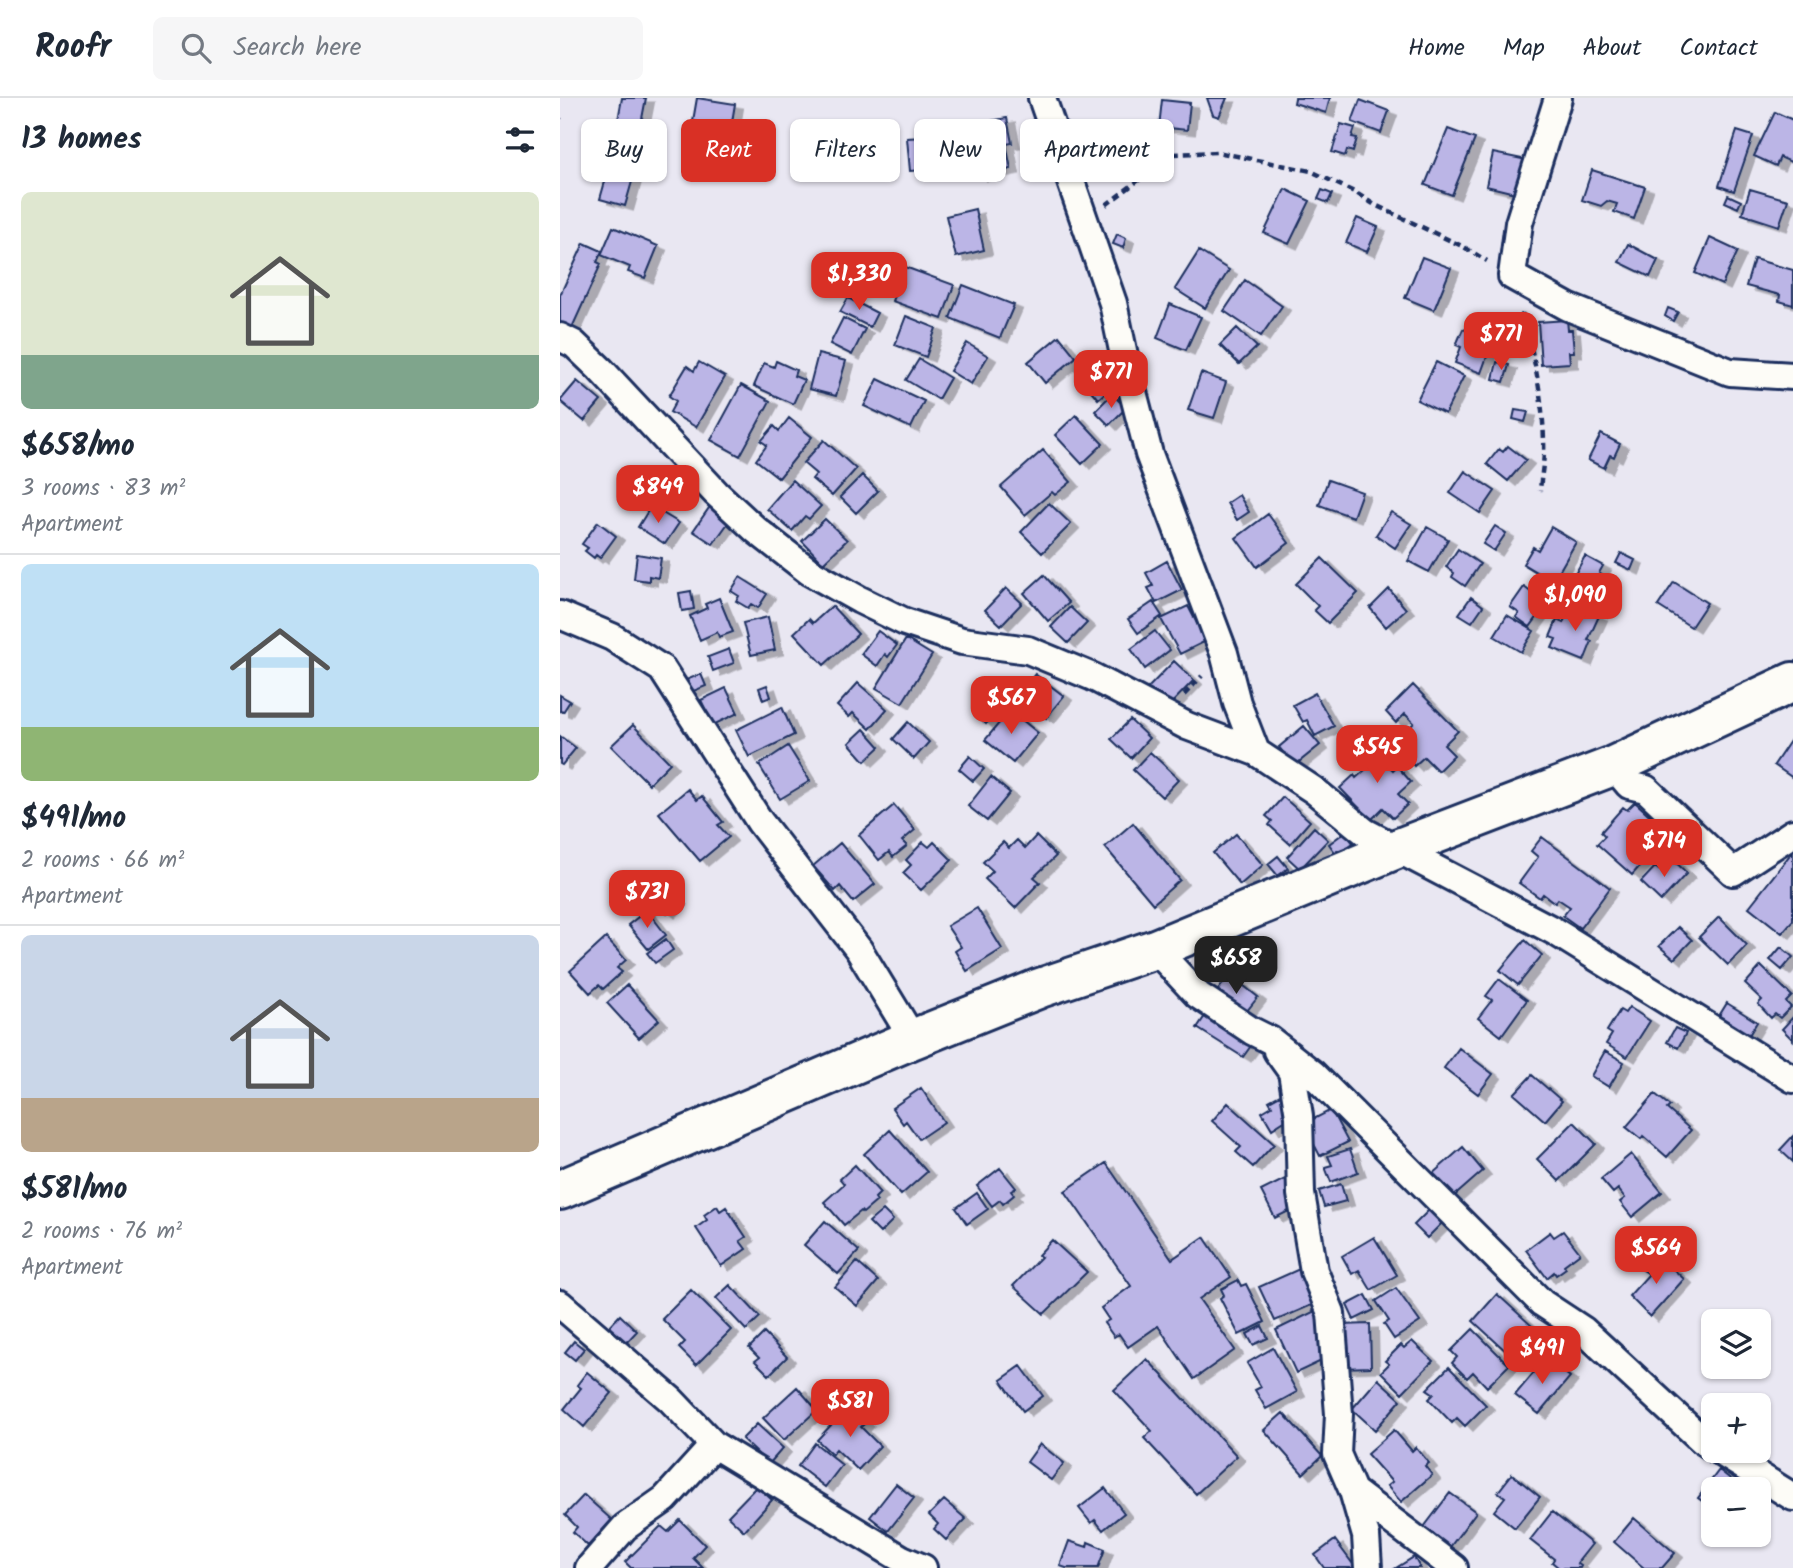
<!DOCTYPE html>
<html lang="en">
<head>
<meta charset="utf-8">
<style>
	:root { --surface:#fff; --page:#f6f6f7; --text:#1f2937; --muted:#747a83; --line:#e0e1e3; --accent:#d93025 }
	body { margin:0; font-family:Kalam,sans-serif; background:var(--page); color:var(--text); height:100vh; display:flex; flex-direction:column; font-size:26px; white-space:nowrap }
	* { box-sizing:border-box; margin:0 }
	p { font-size:23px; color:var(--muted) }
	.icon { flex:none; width:38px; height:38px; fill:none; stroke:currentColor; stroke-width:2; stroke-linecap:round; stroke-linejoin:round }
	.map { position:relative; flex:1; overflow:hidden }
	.panel { display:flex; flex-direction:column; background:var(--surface); width:560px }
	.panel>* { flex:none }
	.hud { position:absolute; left:21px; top:21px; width:665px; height:63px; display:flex; gap:14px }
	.controls { position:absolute; left:1141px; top:1211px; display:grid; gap:14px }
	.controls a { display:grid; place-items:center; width:70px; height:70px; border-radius:10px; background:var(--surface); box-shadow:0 2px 5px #0004; font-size:35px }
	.price { position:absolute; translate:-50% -60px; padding:0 16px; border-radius:14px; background:var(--accent); color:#fff; font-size:23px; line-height:46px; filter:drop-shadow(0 2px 4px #0008) }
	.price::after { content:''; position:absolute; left:50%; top:42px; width:21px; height:16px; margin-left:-10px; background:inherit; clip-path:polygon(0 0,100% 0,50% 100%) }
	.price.current { background:#222; color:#fff }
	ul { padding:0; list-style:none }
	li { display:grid; align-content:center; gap:14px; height:371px; padding:0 21px }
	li+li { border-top:2px solid var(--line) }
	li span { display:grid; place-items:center; height:217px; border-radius:10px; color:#555 }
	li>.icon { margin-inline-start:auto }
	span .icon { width:126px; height:126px; fill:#fffc; stroke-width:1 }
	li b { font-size:30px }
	h2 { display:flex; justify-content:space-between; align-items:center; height:84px; padding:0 21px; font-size:30px }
	.pill { padding:0 24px; border-radius:10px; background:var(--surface); box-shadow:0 2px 5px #0004; font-size:24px; line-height:63px }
	.pill.current { background:var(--accent); color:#fff }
	header { display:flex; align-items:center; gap:42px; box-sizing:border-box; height:98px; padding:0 35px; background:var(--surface); border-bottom:2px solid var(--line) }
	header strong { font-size:33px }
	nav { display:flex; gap:38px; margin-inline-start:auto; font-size:24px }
	.search { width:490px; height:63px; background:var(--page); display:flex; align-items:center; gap:18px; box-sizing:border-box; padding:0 24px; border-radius:10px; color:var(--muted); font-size:26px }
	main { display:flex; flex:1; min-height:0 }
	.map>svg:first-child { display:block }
	.building { fill:#bbb5e6; stroke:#1b2f5e; stroke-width:2; filter:url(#shadow) }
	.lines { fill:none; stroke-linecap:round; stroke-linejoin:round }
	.street-casing { stroke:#1b2f5e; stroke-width:32 }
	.secondary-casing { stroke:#1b2f5e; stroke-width:44 }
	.path { stroke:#1b2f5e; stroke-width:4.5; stroke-dasharray:7 5; stroke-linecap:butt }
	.street { stroke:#fdfcf7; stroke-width:26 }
	.secondary { stroke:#fdfcf7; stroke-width:38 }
</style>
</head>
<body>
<header>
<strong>Roofr</strong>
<div class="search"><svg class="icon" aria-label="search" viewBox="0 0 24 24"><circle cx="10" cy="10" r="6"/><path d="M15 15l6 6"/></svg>Search here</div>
<nav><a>Home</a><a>Map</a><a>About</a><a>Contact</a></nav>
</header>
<main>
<section class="panel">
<h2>13 homes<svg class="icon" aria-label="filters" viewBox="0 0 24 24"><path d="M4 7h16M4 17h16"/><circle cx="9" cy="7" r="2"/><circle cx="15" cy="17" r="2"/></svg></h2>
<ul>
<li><span style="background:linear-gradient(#dfe7d0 75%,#7fa58c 0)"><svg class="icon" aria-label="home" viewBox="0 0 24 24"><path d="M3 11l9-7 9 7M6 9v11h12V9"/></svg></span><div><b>$658/mo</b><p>3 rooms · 83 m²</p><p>Apartment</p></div></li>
<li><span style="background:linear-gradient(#bfe0f5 75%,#8fb573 0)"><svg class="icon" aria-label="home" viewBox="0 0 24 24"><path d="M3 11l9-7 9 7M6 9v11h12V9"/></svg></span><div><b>$491/mo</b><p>2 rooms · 66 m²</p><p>Apartment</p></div></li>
<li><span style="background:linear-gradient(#c9d6e8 75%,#b9a48a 0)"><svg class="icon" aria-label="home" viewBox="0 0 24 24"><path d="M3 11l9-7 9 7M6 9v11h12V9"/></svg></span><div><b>$581/mo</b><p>2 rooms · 76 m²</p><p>Apartment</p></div></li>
</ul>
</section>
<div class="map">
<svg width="1233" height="1470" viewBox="0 0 1233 1470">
	<defs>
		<filter id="shadow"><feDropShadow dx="8" dy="4.5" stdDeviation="0" flood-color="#0004"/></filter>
	</defs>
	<rect width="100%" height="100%" fill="#e9e7f2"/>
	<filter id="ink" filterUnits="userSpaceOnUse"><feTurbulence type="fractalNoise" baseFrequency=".0143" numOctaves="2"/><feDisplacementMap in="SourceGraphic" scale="14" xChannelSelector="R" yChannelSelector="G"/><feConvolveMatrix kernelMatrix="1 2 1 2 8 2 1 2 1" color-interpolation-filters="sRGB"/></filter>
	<g filter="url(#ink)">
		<!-- building -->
		<path class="building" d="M62 0H86L81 26 58 22Z
			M137 0 175 6 171 30 133 23Z
			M647 0H667L659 19 653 17Z
			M735 0H770L766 15 734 5Z
			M602 2 630 5 627 32 599 29Z
			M800 2 829 13 821 35 792 24Z
			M1215 14 1233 22V65L1220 59 1216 68 1194 58Z
			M447 20 452 45 446 46 451 71 419 78 410 27Z
			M388 24 394 68 371 71 365 27Z
			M781 26 795 30 792 39 797 40 793 54 787 52 785 58 772 54Z
			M888 31 915 41 892 97 865 87Z
			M61 32 81 36 75 67 55 62Z
			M1177 33 1193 38 1174 93 1159 88Z
			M363 39 365 72 350 73 347 40Z
			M933 55 967 62 959 96 926 88Z
			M50 66 75 73 65 108 40 101Z
			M1032 72 1085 89 1074 121 1054 114 1057 106 1047 103 1041 108 1022 102Z
			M725 91 750 103 729 146 704 135Z
			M1190 91 1228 102 1219 128 1182 116Z
			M762 92 772 96 768 105 758 101Z
			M1168 97 1181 103 1178 110 1165 104Z
			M415 111 424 152 396 159 386 118Z
			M797 120 818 129 807 154 786 145Z
			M53 129 98 148 85 180 68 174 70 169 41 157Z
			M557 136 566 140 563 150 553 146Z
			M1150 140 1178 153 1162 187 1135 175Z
			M24 145 42 153 37 164 41 166 11 232 0 227V197Z
			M1068 146 1098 162 1090 179 1059 164Z
			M639 153 669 172 645 210 615 191Z
			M862 159 891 170 874 212 845 200Z
			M1194 161 1233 172V207L1219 203 1220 197 1186 188Z
			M345 169 394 187 382 221 332 203Z
			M685 182 722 208 701 238 664 213Z
			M403 187 454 207 440 240 390 220Z
			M288 200 317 215 310 229 280 214Z
			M610 206 641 219 626 252 597 240Z
			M1108 210 1118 214 1113 223 1105 218Z
			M346 218 376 230 366 259 335 247Z
			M283 220 305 231 292 257 270 246Z
			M1007 222 1008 232H1012L1014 254H1009L1010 265 981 267 978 224Z
			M677 230 697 249 679 266 660 247Z
			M903 231 933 242 921 275 895 265 901 249 896 247Z
			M499 238 516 259 485 285 468 264Z
			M407 245 428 258 411 286 390 273Z
			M258 256 286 263 276 298 249 291Z
			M538 257 560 282 538 301 517 276Z
			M359 261 390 280 378 301 346 282Z
			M216 263 236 272 234 278 244 282 233 306 194 288 204 265 214 269Z
			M139 264 165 279 136 329 110 314 116 303 109 298 127 268 134 273Z
			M876 264 904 278 885 316 857 302Z
			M937 264 949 267 944 284 933 281Z
			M641 275 666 284 654 320 628 312Z
			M318 281 364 303 351 330 304 308Z
			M17 283 41 303 24 323 0 303Z
			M181 287 210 303 180 358 151 342Z
			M552 296 566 310 549 327 535 313Z
			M955 312 968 314 965 324 953 321Z
			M516 317 543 346 522 366 495 337Z
			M229 320 252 339 219 380 196 362 207 347 201 343 214 328 219 333Z
			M1041 336 1060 346 1054 359 1050 357 1044 370 1028 362Z
			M264 342 296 371 272 398 252 381 256 376 243 365Z
			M948 348 966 362 948 383 927 366 939 351 943 354Z
			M483 352 511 384 495 397 492 394 465 417 441 389Z
			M905 373 935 393 920 415 890 395Z
			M302 377 318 393 296 415 280 399Z
			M232 382 261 408 249 421 245 418 232 433 207 411Z
			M768 382 802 394 793 419 759 407Z
			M679 397 689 414 677 422 667 405Z
			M489 405 511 426 482 455 461 434Z
			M151 407 171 421 153 446 133 433Z
			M91 408 119 425 105 446 78 429Z
			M831 414 851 426 835 450 816 437Z
			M708 416 729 445 697 469 676 440Z
			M265 421 287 442 263 465 242 443Z
			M38 424 56 438 40 460 36 457 34 460 25 453 28 450 22 446Z
			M935 428 946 435 934 453 923 446Z
			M867 429 888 441 869 474 848 463Z
			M991 429 1016 444 993 484 963 466 973 449 978 452Z
			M898 451 920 466 905 488 892 479 894 475 886 469Z
			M1061 455 1075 462 1071 472 1056 465Z
			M77 456 101 460 98 480 89 478V483L74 481Z
			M1025 458 1043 468 1039 475 1043 478 1030 501 1026 498 1022 506 1004 496Z
			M762 460 798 495 768 525 754 512 758 508 736 486Z
			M607 463 622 492 596 505 588 490 593 488 586 475Z
			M484 477 509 505 488 523 464 495Z
			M180 479 207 496 198 510 191 506 188 510 176 503 179 498 171 493Z
			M1114 484 1147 505 1131 529 1098 508Z
			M964 489 987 506 970 529 956 519 959 515 950 509Z
			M446 490 462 505 441 527 425 512Z
			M829 491 846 511 826 529 810 510Z
			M131 493 134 511 122 513 119 495Z
			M911 499 923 508 912 524 899 516Z
			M159 500 173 534 159 539 157 534 140 542 130 518 147 510 145 506Z
			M593 504 602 518 578 535 568 521Z
			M1011 506 1039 518 1028 542 1032 543 1024 563 992 550 996 541 990 539 997 522 1003 525Z
			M272 508 298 536 264 567 234 535 249 521 253 525Z
			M628 508 646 543 620 556 601 521Z
			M510 509 527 525 508 545 491 529Z
			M947 517 974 533 961 554 934 538Z
			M208 519 215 552 191 557 183 525Z
			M318 533 337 547 328 559 325 556 317 568 301 556Z
			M595 533 610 552 585 571 571 551Z
			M346 541 372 557 342 605 316 590Z
			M169 551 174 565 153 573 148 559Z
			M614 563 634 582 605 612 585 593Z
			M141 576 146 588 131 594 126 582Z
			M475 576 504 598 486 620 473 610 470 614 455 602Z
			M298 585 327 611 310 631 293 615 289 619 277 608Z
			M207 587 211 599 203 602 199 590Z
			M853 587 898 633 884 647 894 657 878 673 864 659 854 668 833 646 854 625 845 616 836 625 826 614Z
			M166 590 178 615 153 627 141 602Z
			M755 595 774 628 755 638 747 622 743 624 733 607Z
			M0 597 10 603 3 614 0 613Z
			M425 607 435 616 426 626 416 617Z
			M222 609 234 637 189 659 176 632Z
			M450 612 478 635 453 665 425 642Z
			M570 622 589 640 571 660 551 641Z
			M348 624 369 644 354 661 333 641Z
			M73 627 110 665 89 686 51 648Z
			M744 628 760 647 734 668 719 649Z
			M304 631 320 649 305 663 289 645Z
			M0 638 16 650 2 667 0 666Z
			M1232 640 1233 641V680L1214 667Z
			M812 644 826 659 823 662 833 672 837 668 851 684 838 696 848 706 833 720 823 710 811 722 780 690 794 677 796 680 805 672 795 660Z
			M228 648 250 683 220 701 199 667Z
			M590 654 619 681 602 699 573 672Z
			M410 658 424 671 413 683 399 671Z
			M431 679 450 695 427 723 408 708Z
			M128 691 137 702 142 698 163 724 158 727 169 739 140 763 99 715Z
			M723 699 750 723 730 746 709 727 712 723 706 718Z
			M1075 704 1109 735 1072 777 1037 746 1045 738 1041 734 1063 709 1067 712Z
			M334 707 355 732 342 743 347 748 333 759 329 754 319 762 299 737Z
			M573 725 620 782 593 806 545 749Z
			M754 729 768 742 740 771 727 759Z
			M785 734 793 745 777 757 769 746Z
			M676 736 703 767 680 787 653 755Z
			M476 738 496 758 474 779 480 784 455 810 425 781 433 773 423 764 443 744 449 750 457 742 465 750Z
			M982 739 1050 790 1020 830 1003 818 1010 809 998 801 995 805 983 796 980 800 959 785 978 759 971 753Z
			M363 744 369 749 374 744 392 762 361 792 343 775 351 767 346 762Z
			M280 745 315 786 293 804 280 788 275 793 253 768Z
			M1233 753V822L1222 835 1189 809Z
			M718 758 728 770 718 778 708 766Z
			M1111 760 1127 775 1101 803 1081 784 1095 769 1099 772Z
			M112 796 119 803 107 815 99 808Z
			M417 810 442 851 407 873 395 853 401 849 387 828Z
			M87 812 106 837 88 851 68 827Z
			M1159 819 1187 847 1168 867 1139 839Z
			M1118 829 1132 842 1114 861 1099 848Z
			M46 840 66 862 57 870 62 874 43 891 39 887 30 895 10 873Z
			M106 841 113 852 95 865 87 855Z
			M965 842 982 857 958 887 940 872Z
			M1221 849 1233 859 1222 872 1210 862Z
			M1201 868 1232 898 1226 904 1231 909 1220 920 1215 916 1211 920 1198 906 1202 902 1185 886Z
			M670 877 698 899 682 919 654 897Z
			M939 881 967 902 941 938 918 920 932 902 926 898Z
			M67 887 99 922 79 940 47 905Z
			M1167 905 1197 924 1189 937 1159 918Z
			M1069 909 1090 923 1067 959 1046 946 1052 936 1047 933 1060 912 1065 915Z
			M647 915 693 945 683 959 637 930Z
			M1233 919V942L1222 931Z
			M1115 930 1126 935 1118 950 1107 944Z
			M899 950 933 976 918 996 884 970Z
			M1045 953 1064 964 1049 989 1031 978Z
			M972 977 1002 1003 985 1023 954 996Z
			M361 990 384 1024 359 1041 346 1023 343 1026 332 1010Z
			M1095 996 1110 1008 1107 1011 1131 1032 1107 1059 1083 1038 1081 1041 1066 1029Z
			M720 997 732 1018 712 1031 702 1014 712 1008 709 1003Z
			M668 1005 714 1046 693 1069 676 1054 681 1049 652 1023Z
			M771 1012 788 1044 760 1058 744 1026Z
			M1014 1024 1036 1046 999 1083 977 1061Z
			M330 1032 367 1074 341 1097 304 1056Z
			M1233 1038V1064L1220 1052Z
			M903 1049 923 1073 891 1101 871 1077Z
			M790 1051 798 1074 771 1084 765 1069 772 1067 768 1058Z
			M1071 1056 1102 1094 1072 1119 1060 1104 1065 1100 1058 1091 1053 1095 1041 1081Z
			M546 1065 612 1161 644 1139 671 1179 639 1201 675 1252 634 1281 598 1228 568 1249 559 1236 554 1239 544 1225 549 1222 541 1210 571 1188 505 1093Z
			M295 1067 320 1095 315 1100 317 1103 303 1115 301 1113 284 1127 264 1104 284 1086 280 1081Z
			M440 1070 456 1090 451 1093 454 1097 443 1106 440 1102 432 1108 417 1088Z
			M725 1081 739 1108 715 1120 701 1093Z
			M781 1086 786 1103 764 1109 759 1093Z
			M417 1095 428 1111 407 1126 396 1110Z
			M874 1107 887 1120 867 1140 854 1127Z
			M157 1108 160 1113 166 1109 186 1139 180 1143 186 1151 161 1168 136 1130 147 1122 144 1117Z
			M323 1112 333 1122 320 1135 309 1124Z
			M265 1123 299 1153 278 1176 244 1147Z
			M1003 1133 1020 1155 1004 1167 1006 1170 996 1177 994 1174 987 1180 966 1152 990 1134 994 1139Z
			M814 1139 837 1177 811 1192 799 1172 792 1176 782 1158Z
			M492 1142 527 1174 484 1216 453 1188 481 1159 478 1157Z
			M1097 1156 1124 1181 1090 1219 1069 1198 1089 1176 1083 1172Z
			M297 1164 318 1183 297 1208 275 1189Z
			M746 1168 761 1203 715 1223 699 1189Z
			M678 1182 681 1188 686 1186 705 1224 679 1237 660 1200 664 1197 661 1191Z
			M170 1187 200 1219 186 1232 156 1200Z
			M836 1190 860 1224 834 1241 824 1226 829 1223 816 1203Z
			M131 1192 171 1232 136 1267 119 1250 125 1244 102 1221Z
			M937 1196 972 1228 948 1255 913 1223Z
			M806 1197 814 1212 794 1222 787 1207Z
			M755 1213 763 1229 758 1232 770 1259 736 1275 716 1232Z
			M60 1217 77 1233 65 1246 48 1230Z
			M810 1226 811 1269 781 1270 780 1227Z
			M702 1228 708 1240 693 1247 687 1236Z
			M913 1231 949 1267 927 1289 913 1274 907 1280 892 1265 897 1259 891 1253Z
			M973 1232 988 1245 967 1270 951 1256Z
			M204 1235 227 1259 209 1277 195 1263 199 1260 189 1250Z
			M14 1243 24 1251 15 1262 5 1254Z
			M852 1243 873 1263 842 1295 821 1274 829 1266 825 1263 841 1247 844 1250Z
			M713 1250 737 1294 706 1311 695 1292 701 1289 687 1265Z
			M986 1260 1010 1279 979 1316 955 1297Z
			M587 1261 677 1358 636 1396 584 1340 592 1333 554 1292Z
			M461 1268 483 1298 463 1313 441 1282Z
			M889 1269 926 1307 905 1328 897 1320 892 1325 869 1301 874 1296 867 1291Z
			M27 1274 52 1295 24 1329 4 1311 21 1290 17 1287Z
			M818 1281 841 1302 815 1332 792 1311Z
			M237 1289 257 1312 224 1342 203 1320Z
			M289 1308 306 1324 301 1329 320 1348 298 1372 276 1351 272 1356 257 1342Z
			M723 1315 762 1358 743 1376 704 1332Z
			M197 1326 223 1350 209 1366 182 1341Z
			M834 1332 852 1353 856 1349 869 1365 865 1368 872 1377 841 1404 827 1388 832 1384 807 1356Z
			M255 1345 282 1367 265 1389 238 1368Z
			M480 1346 504 1365 491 1382 467 1364Z
			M1159 1372 1178 1387 1175 1391H1153V1411L1138 1400Z
			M952 1376 980 1399 955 1430 934 1413 945 1399 938 1394Z
			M336 1386 354 1400 328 1433 310 1419Z
			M197 1388 212 1402 184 1433 168 1418Z
			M545 1390 564 1415 543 1432 535 1422 531 1425 519 1410Z
			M890 1395 916 1414 890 1449 864 1429Z
			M24 1397 52 1422 28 1448 13 1434 17 1429 5 1417Z
			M384 1402 406 1421 386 1442 374 1431 378 1426 369 1417Z
			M992 1414 1032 1446 1017 1465 1021 1468 1020 1470H999L992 1464 994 1461 970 1442Z
			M1074 1420 1115 1455 1102 1470H1084L1054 1444Z
			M120 1422 145 1447 133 1460 143 1470H71L65 1464 101 1428 108 1434Z
			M775 1442 795 1469 793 1470H764L755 1457Z
			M509 1443 527 1449 528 1444 545 1451 538 1470H506L500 1468Z
			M854 1459 860 1470H836Z"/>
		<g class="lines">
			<!-- street casing -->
			<g class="street-casing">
				<path id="street" d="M482 0 553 205 566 267 589 356 664 555 677 605 696 654
					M998 0 959 125 952 178 1008 209 1170 274 1233 278
					M0 239 14 246 40 271 156 395 196 432 250 474 300 502 345 524 402 543 468 552 533 579 627 628 696 654 755 693 805 734 994 833 1233 981
					M0 517 52 539 102 571 200 724 299 852 353 941
					M1053 668 1069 687 1086 691 1173 774 1233 735
					M595 851 638 897 692 933 710 942 753 976 982 1205 1023 1232 1142 1342 1153 1349
					M717 953 732 974 739 1018 741 1096 754 1173 771 1215 779 1316 777 1356 793 1393 806 1438 808 1470
					M0 1206 111 1302 154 1347 342 1461 363 1470
					M1159 1353 1233 1399
					M793 1393 894 1470
					M29 1470 65 1429 105 1401 154 1347"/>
			</g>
			<!-- secondary casing -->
			<g class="secondary-casing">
				<path id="secondary" d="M0 1092 353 941 480 890 595 851 839 750 1053 668 1233 584"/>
			</g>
			<!-- path -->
			<path class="path" d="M0 20V21
				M546 107 613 56 657 54 751 73 796 95 815 107 904 149 927 163
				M962 215C974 257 983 300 984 344 985 360 981 377 980 393
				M624 597 642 578"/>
			<!-- street -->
			<use href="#street" class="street"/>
			<!-- secondary -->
			<use href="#secondary" class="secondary"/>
		</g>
	</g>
</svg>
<div class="controls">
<a><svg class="icon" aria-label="layers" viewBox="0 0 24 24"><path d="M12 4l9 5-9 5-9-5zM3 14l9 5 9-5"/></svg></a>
<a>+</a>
<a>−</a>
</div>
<b class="price" style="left:299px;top:214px">$1,330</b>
<b class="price" style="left:941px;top:274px">$771</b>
<b class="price" style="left:551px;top:312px">$771</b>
<b class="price" style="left:98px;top:427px">$849</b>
<b class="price" style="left:1015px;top:535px">$1,090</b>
<b class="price" style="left:451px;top:638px">$567</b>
<b class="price" style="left:817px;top:687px">$545</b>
<b class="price" style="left:1104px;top:781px">$714</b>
<b class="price" style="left:87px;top:832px">$731</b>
<b class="price current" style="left:676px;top:898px">$658</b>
<b class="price" style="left:1096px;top:1188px">$564</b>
<b class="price" style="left:982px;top:1288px">$491</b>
<b class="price" style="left:290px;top:1341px">$581</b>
<div class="hud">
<a class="pill">Buy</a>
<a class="pill current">Rent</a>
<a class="pill">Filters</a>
<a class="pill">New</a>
<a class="pill">Apartment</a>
</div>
</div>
</main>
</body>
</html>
